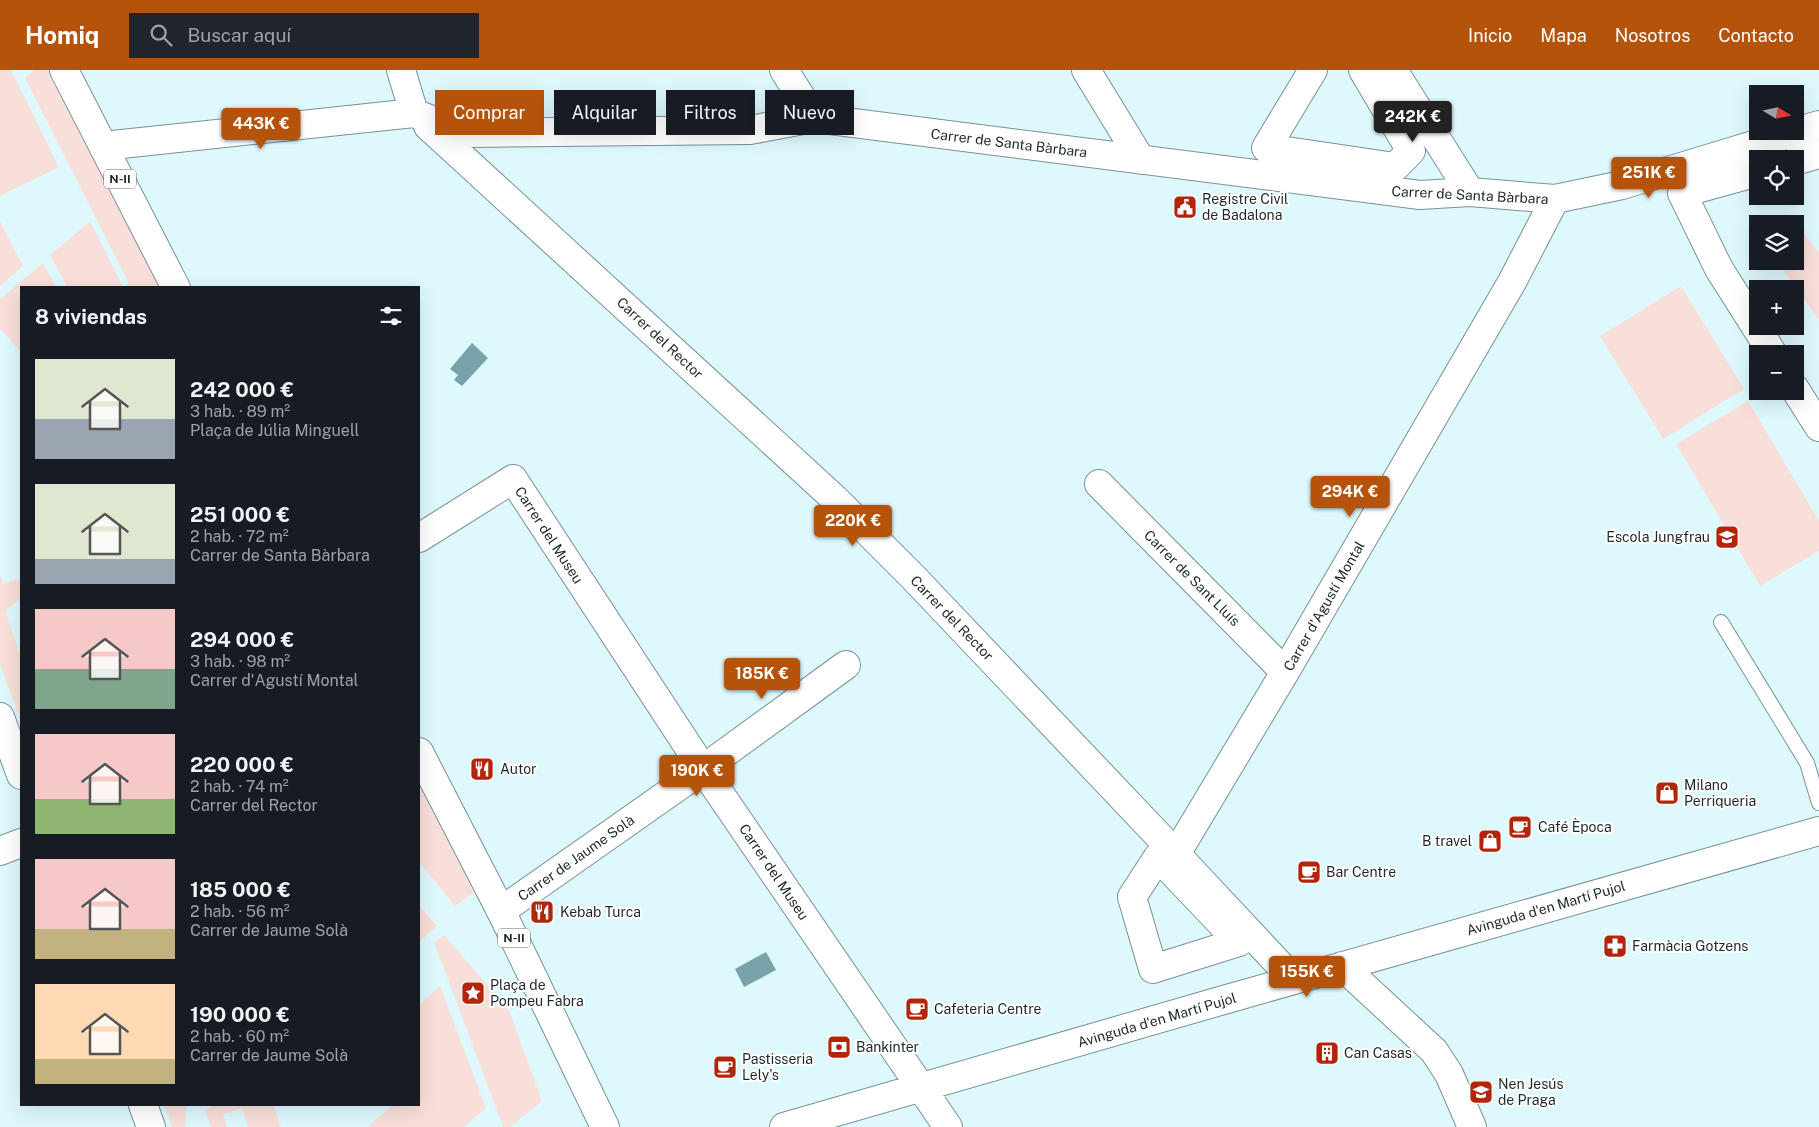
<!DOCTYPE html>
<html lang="es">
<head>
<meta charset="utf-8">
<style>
	:root { --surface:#171b24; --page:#20242c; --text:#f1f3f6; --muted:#9ea1a6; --accent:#b45309 }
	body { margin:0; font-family:"Public Sans",sans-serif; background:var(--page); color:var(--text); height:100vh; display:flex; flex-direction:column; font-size:19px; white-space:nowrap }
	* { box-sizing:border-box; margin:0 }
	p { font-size:16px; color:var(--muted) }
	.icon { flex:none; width:28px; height:28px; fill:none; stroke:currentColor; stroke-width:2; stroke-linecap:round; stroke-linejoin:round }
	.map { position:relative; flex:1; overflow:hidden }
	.details { position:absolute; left:20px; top:216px; width:400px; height:820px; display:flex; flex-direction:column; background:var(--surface); border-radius:0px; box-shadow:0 5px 20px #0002 }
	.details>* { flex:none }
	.banner { position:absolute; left:435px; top:20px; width:475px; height:45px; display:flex; gap:10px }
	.needle { width:32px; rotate:100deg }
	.buttons { position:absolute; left:1749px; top:15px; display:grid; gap:10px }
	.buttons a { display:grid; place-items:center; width:55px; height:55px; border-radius:0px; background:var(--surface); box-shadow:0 5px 20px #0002; font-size:25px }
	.price { position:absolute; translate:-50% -42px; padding:0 11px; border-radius:5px; background:var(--accent); color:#fff; font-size:16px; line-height:32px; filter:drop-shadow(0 1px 2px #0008) }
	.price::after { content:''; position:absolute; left:50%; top:30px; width:15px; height:11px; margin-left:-8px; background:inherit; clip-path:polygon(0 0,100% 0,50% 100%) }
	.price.selected { background:#222; color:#fff }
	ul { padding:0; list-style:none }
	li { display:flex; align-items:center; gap:15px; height:125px; padding:0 15px }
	li span { display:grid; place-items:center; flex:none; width:140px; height:100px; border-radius:0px; color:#555 }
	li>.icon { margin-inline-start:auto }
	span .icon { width:60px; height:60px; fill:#fffc; stroke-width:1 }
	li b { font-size:21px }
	h2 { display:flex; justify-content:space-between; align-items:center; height:60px; padding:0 15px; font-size:21px }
	.tag { padding:0 18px; border-radius:0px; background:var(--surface); box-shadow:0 5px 20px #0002; font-size:18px; line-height:45px }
	.tag.selected { background:var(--accent); color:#fff }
	header { display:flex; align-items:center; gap:30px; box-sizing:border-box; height:70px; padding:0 25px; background:var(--accent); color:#fff }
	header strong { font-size:24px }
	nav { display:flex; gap:28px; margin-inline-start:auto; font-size:18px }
	.search { width:350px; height:45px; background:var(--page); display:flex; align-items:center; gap:12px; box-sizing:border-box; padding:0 18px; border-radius:0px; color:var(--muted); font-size:19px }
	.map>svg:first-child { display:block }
	.green { fill:#f9dfda }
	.water { fill:#78a3aa }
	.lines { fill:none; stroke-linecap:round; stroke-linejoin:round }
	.lane-casing { stroke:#789195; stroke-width:16 }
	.street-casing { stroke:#789195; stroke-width:30 }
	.primary-casing { stroke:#789195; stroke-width:30 }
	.lane { stroke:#fff; stroke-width:14 }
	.street { stroke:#fff; stroke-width:28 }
	.primary { stroke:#fff; stroke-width:28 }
	.labels { text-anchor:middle; stroke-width:4; stroke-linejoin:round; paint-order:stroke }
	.shield { fill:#fff; stroke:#62686a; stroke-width:1 }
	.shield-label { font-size:12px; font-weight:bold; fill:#1e282a }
	.street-label { font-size:14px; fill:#1e282a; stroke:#fff }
	.poi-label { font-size:14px; fill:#1e282a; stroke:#fff; text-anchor:start }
</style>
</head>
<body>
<header>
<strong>Homiq</strong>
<div class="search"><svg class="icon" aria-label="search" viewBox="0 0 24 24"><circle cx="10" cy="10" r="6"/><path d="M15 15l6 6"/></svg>Buscar aquí</div>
<nav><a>Inicio</a><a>Mapa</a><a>Nosotros</a><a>Contacto</a></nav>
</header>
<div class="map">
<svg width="1819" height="1057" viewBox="0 0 1819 1057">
	<rect width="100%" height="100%" fill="#def9fe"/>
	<!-- green -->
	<path class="green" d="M0 0H11L59 97 0 126Z
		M34 0H49L162 217H67L50 185 90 151 123 217 129 214 25 8Z
		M0 151 23 196 0 216Z
		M1799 157 1819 183V250L1777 191H1795V158Z
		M43 193 56 217 21 218V282L0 258V229Z
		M1681 216 1744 319 1663 369 1600 266Z
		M1748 331 1819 451V481L1760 516 1676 374Z
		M0 505 3 514 19 509 21 517V528L5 541 21 587V651L0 594Z
		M419 714 475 822 455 836 419 792Z
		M419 835 437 856 419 872Z
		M444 865 509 940 542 1031 510 1057H503L434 872Z
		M440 916 486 1038 464 1057H368L392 1035H419V958L420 956 419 954V935Z
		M164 1035H186L185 1057H172Z
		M212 1035H273L281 1057H248L242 1038 223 1044 227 1057H211L205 1041Z"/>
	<!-- water -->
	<path class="water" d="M472 273 488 288 462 316 454 310 458 305 450 299Z
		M766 882 776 900 744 917 735 899Z"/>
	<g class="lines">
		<!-- lane casing -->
		<g class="lane-casing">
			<path id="lane" d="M1721 552 1807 693 1819 733"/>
		</g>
		<!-- street casing -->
		<g class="street-casing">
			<path id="street" d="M401 0 414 43
				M784 0 814 48
				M1086 0 1141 90
				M1313 0 1266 78 1395 97 1411 81 1363 0
				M1393 0 1470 122
				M428 56 835 429 913 507 1176 784 1294 910
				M103 76 414 43 464 63 750 60 814 48 1420 125 1470 122 1555 129 1622 115 1819 55
				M1795 91 1819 84
				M1758 102 1682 123 1719 199 1773 284
				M1795 319 1819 357
				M1099 414 1285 602
				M419 468 513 409 703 699 948 1057
				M0 781 21 773
				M1176 784 1285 602 1512 212 1555 129
				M1158 787 1239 872 1153 899 1132 827Z
				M501 841 703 699 846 595
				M1342 896 1434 981 1449 1004 1472 1057
				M784 1057 1227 929 1819 761"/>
		</g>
		<!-- primary casing -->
		<g class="primary-casing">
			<path id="primary" d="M64 0 176 218
				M0 647 21 705
				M419 682 501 841 605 1057
				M143 1035 151 1057"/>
		</g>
		<!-- lane -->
		<use href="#lane" class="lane"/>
		<!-- street -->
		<use href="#street" class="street"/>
		<!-- primary -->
		<use href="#primary" class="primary"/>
	</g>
	<!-- icons -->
	<defs>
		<g id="civic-square" transform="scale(1.25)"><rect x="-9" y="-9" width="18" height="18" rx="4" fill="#b2250b" stroke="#fff"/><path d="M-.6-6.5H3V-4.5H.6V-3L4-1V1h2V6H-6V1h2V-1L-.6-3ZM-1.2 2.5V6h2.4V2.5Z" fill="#fff"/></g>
		<g id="school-square" transform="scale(1.25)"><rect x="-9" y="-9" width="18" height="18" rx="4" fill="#b2250b" stroke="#fff"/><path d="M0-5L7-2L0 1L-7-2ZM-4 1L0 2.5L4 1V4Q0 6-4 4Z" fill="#fff"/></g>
		<g id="restaurant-square" transform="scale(1.25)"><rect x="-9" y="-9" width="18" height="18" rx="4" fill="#b2250b" stroke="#fff"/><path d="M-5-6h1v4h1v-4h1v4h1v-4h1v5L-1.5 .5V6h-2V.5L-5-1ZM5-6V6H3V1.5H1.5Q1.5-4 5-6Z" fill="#fff"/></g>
		<g id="shop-square" transform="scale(1.25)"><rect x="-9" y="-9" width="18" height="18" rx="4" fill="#b2250b" stroke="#fff"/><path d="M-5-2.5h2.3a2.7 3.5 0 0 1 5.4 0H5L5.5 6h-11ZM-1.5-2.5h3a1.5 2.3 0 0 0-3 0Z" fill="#fff"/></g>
		<g id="cafe-square" transform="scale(1.25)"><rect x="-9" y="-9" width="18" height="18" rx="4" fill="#b2250b" stroke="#fff"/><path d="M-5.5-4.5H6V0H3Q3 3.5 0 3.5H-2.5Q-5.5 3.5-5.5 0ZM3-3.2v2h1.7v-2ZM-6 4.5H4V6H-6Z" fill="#fff"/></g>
		<g id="pharmacy-square" transform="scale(1.25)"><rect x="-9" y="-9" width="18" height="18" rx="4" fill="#b2250b" stroke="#fff"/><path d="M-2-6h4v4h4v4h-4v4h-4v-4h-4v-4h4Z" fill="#fff"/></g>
		<g id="sight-square" transform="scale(1.25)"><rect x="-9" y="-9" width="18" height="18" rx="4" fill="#b2250b" stroke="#fff"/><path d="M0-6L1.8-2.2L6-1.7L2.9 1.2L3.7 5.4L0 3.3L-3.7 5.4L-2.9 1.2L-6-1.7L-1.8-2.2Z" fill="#fff"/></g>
		<g id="bank-square" transform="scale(1.25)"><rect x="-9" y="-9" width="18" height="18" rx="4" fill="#b2250b" stroke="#fff"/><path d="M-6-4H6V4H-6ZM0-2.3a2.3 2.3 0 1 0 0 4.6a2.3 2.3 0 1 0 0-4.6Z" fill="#fff"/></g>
		<g id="building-square" transform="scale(1.25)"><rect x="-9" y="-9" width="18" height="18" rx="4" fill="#b2250b" stroke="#fff"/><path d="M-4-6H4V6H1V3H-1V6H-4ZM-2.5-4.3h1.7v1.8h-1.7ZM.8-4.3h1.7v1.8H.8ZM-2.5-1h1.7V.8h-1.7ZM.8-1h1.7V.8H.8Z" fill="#fff"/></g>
	</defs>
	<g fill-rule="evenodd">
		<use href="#civic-square" x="1185" y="137"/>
		<use href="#school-square" x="1727" y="467"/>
		<use href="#restaurant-square" x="482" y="699"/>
		<use href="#shop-square" x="1667" y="723"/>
		<use href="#cafe-square" x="1520" y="757"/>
		<use href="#shop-square" x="1490" y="771"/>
		<use href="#cafe-square" x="1309" y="802"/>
		<use href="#restaurant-square" x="542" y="842"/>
		<use href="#pharmacy-square" x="1615" y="876"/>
		<use href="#sight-square" x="473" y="923"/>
		<use href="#cafe-square" x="917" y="939"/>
		<use href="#bank-square" x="839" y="977"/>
		<use href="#building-square" x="1327" y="983"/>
		<use href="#cafe-square" x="725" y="997"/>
		<use href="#school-square" x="1481" y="1022"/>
	</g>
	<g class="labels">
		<!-- shield labels -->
		<g class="shield">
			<rect x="104" y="99.5" width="32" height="19" rx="4"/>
			<rect x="498" y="858.5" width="32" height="19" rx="4"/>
		</g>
		<g class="shield-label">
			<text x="120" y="113">N-II</text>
			<text x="514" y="872">N-II</text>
		</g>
		<!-- street labels -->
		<g class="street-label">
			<text transform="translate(1009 73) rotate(7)" y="5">Carrer de Santa Bàrbara</text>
			<text transform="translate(1470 125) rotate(3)" y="5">Carrer de Santa Bàrbara</text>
			<text transform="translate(660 268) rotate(43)" y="5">Carrer del Rector</text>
			<text transform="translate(549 465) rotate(57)" y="5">Carrer del Museu</text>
			<text transform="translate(1192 508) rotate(45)" y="5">Carrer de Sant Lluís</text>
			<text transform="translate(1324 536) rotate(-60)" y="5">Carrer d'Agustí Montal</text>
			<text transform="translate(952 548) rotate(46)" y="5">Carrer del Rector</text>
			<text transform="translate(576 788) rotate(-35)" y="5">Carrer de Jaume Solà</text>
			<text transform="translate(774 802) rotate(56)" y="5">Carrer del Museu</text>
			<text transform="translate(1546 838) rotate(-16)" y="5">Avinguda d'en Martí Pujol</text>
			<text transform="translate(1157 950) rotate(-16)" y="5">Avinguda d'en Martí Pujol</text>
		</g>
		<!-- poi labels -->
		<g class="poi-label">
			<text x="1202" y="134">Registre Civil<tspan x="1202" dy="16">de Badalona</tspan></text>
			<text x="1710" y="472" text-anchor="end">Escola Jungfrau</text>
			<text x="500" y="704">Autor</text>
			<text x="1684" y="720">Milano<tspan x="1684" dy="16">Perriqueria</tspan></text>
			<text x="1538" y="762">Café Època</text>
			<text x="1472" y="776" text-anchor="end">B travel</text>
			<text x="1326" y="807">Bar Centre</text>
			<text x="560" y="847">Kebab Turca</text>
			<text x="1632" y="881">Farmàcia Gotzens</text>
			<text x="490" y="920">Plaça de<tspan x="490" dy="16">Pompeu Fabra</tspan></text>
			<text x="934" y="944">Cafeteria Centre</text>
			<text x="856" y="982">Bankinter</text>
			<text x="1344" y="988">Can Casas</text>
			<text x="742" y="994">Pastisseria<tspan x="742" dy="16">Lely's</tspan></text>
			<text x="1498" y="1019">Nen Jesús<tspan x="1498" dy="16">de Praga</tspan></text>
		</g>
	</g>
</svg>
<div class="buttons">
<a><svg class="needle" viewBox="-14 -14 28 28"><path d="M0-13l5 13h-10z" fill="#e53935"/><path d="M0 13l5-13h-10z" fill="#9ea1a6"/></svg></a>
<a><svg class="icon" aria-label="locate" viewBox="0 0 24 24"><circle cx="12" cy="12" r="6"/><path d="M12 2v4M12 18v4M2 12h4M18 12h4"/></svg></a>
<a><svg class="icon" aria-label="layers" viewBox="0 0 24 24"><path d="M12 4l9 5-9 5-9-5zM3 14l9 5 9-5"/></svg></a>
<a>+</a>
<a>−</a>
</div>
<b class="price selected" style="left:1413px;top:73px">242K €</b>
<b class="price" style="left:261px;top:80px">443K €</b>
<b class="price" style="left:1649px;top:129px">251K €</b>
<b class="price" style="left:1350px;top:448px">294K €</b>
<b class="price" style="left:853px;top:477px">220K €</b>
<b class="price" style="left:762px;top:630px">185K €</b>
<b class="price" style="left:697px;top:727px">190K €</b>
<b class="price" style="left:1307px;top:928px">155K €</b>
<div class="banner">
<a class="tag selected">Comprar</a>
<a class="tag">Alquilar</a>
<a class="tag">Filtros</a>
<a class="tag">Nuevo</a>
</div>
<section class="details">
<h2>8 viviendas<svg class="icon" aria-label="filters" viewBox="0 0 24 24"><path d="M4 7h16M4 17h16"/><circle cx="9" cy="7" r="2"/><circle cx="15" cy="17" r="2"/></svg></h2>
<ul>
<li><span style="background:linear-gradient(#dfe7d0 60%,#9aa5b1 0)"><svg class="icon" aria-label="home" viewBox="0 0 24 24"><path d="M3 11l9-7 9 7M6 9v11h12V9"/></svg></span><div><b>242 000 €</b><p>3 hab. · 89 m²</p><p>Plaça de Júlia Minguell</p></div></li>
<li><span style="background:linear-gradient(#dfe7d0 75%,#9aa5b1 0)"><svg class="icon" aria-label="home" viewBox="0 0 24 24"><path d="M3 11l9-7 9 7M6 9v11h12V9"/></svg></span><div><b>251 000 €</b><p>2 hab. · 72 m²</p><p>Carrer de Santa Bàrbara</p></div></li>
<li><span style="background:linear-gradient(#f6c9c9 60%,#7fa58c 0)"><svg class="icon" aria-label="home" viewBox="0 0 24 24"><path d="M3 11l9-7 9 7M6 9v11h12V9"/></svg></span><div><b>294 000 €</b><p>3 hab. · 98 m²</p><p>Carrer d'Agustí Montal</p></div></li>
<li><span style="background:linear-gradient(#f6c9c9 65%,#8fb573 0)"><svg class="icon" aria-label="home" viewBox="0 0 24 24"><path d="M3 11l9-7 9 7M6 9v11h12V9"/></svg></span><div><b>220 000 €</b><p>2 hab. · 74 m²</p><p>Carrer del Rector</p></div></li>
<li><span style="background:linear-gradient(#f6c9c9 70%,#c2b280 0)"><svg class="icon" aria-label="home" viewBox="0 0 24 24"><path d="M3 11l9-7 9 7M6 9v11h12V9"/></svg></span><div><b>185 000 €</b><p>2 hab. · 56 m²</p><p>Carrer de Jaume Solà</p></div></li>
<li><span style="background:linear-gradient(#ffd9b3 75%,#c2b280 0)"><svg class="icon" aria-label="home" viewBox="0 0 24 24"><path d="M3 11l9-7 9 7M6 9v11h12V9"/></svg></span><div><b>190 000 €</b><p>2 hab. · 60 m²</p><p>Carrer de Jaume Solà</p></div></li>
</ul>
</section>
</div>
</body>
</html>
